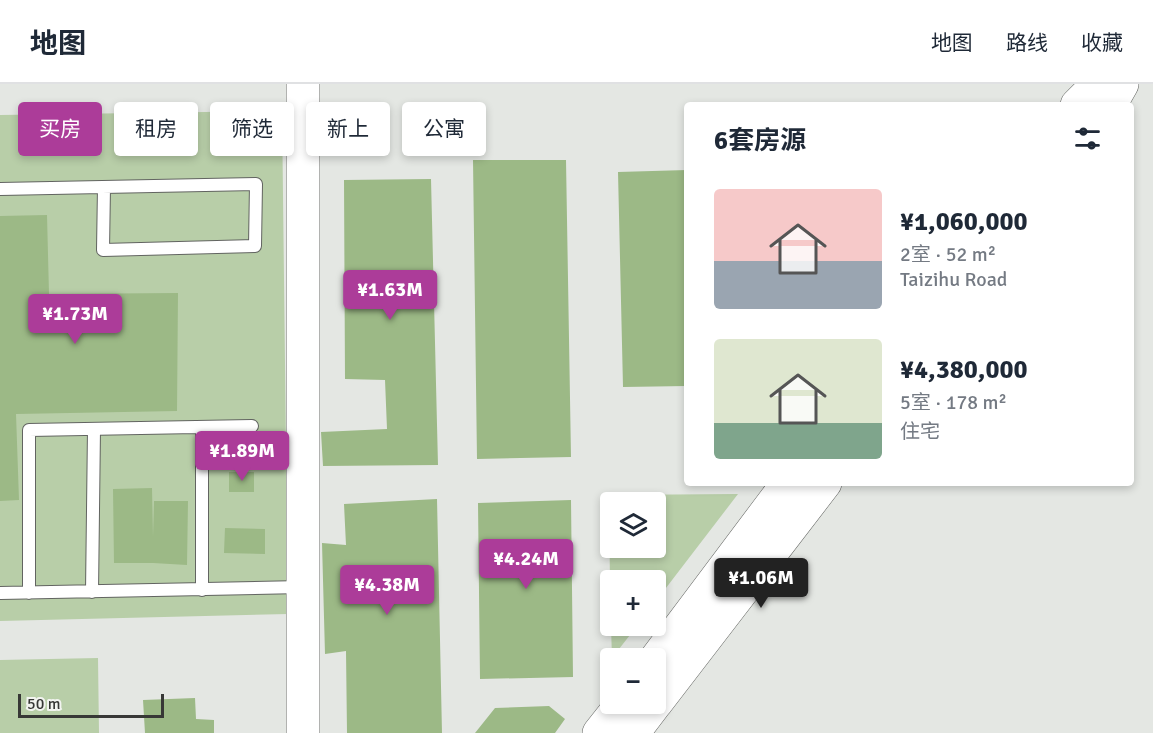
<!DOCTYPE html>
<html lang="zh">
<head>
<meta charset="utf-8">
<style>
	:root { --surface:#fff; --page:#f2f2f3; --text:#1f2937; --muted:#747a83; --line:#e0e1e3; --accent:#ac3c99 }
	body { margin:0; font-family:Signika,"Noto Sans SC",sans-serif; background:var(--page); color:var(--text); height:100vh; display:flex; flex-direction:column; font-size:22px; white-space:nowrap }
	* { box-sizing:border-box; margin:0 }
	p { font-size:20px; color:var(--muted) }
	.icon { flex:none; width:33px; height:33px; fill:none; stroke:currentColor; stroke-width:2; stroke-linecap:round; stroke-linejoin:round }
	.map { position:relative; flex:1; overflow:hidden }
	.details { position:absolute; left:684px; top:18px; width:450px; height:384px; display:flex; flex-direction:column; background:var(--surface); border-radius:6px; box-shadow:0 3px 9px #0003 }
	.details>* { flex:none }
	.banner { position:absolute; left:18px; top:18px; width:570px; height:54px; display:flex; gap:12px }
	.fabs { position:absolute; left:600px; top:408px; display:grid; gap:12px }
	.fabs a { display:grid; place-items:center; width:66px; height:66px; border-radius:6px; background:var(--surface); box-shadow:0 3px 9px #0003; font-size:30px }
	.scale { position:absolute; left:18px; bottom:15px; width:146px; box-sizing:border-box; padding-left:6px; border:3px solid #373836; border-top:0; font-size:16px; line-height:21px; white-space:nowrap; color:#373836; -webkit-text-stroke:4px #f2f4f0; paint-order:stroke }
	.price { position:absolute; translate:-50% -51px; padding:0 14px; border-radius:6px; background:var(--accent); color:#fff; font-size:20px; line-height:39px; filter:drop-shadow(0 2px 3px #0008) }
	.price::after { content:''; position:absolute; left:50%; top:36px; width:18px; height:14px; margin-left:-9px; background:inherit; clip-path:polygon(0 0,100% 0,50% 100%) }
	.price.selected { background:#222; color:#fff }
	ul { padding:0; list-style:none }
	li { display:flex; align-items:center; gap:18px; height:150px; padding:0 30px }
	li span { display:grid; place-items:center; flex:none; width:168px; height:120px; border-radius:6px; color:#555 }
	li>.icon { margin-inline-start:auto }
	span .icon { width:72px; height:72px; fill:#fffc; stroke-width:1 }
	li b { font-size:26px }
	h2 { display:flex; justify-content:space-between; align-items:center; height:72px; padding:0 30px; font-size:26px }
	.pill { padding:0 21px; border-radius:6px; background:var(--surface); box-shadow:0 3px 9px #0003; font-size:21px; line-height:54px }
	.pill.selected { background:var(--accent); color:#fff }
	header { display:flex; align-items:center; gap:36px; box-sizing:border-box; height:84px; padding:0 30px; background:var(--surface); border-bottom:2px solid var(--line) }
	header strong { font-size:28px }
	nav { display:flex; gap:33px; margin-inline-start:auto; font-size:21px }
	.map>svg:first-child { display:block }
	.green { fill:#b8cea8; fill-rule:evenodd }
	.building { fill:#9cb986 }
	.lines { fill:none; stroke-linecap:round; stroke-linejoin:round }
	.lane-casing { stroke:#626461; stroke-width:14 }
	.secondary-casing { stroke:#626461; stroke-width:34 }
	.lane { stroke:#fff; stroke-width:12 }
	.secondary { stroke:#fff; stroke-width:33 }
</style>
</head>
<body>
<header>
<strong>地图</strong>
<nav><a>地图</a><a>路线</a><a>收藏</a></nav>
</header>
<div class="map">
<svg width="1153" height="649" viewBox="0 0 1153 649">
	<rect width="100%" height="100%" fill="#e4e7e3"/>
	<!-- green -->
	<path class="green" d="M282 27 288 530 0 537V31Z
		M738 410 656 517V496H610V500L609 411ZM656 418V464H610V418Z
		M611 542H637L612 574Z
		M98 574 99 649H0V576Z"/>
	<!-- building -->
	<path class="building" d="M473 76H566L571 373 477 375Z
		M687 86V302L623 303 618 88Z
		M431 95 438 381 323 382 321 348 387 345 385 296 345 295 344 96Z
		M47 131 49 210 178 209 177 327 16 330 19 416 0 417V132Z
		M229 388H254V408H229Z
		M152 404 153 453 154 417H188L187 481 153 479H114L113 405Z
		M437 415 442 649H347L346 567 325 570 322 459 346 461 344 420Z
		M571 416 573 593 480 595 478 419Z
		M225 444 265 445V470L224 469Z
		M195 614 196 635 214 636V649H145L143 616Z
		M549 622 565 635 555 649H475L495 624Z"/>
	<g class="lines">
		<!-- lane casing -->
		<g class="lane-casing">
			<path id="lane" d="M0 105 256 100 255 162 103 166 104 103
				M202 343V506
				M92 508 94 345
				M0 509 302 503
				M29 509V346L252 342"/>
		</g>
		<!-- secondary casing -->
		<g class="secondary-casing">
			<path id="secondary" d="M303 0V649
				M1077 21 1098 0
				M1110 21 1122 0
				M656 575 788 399
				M656 619 825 399
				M599 649 622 620
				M633 649 655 620"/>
		</g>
		<!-- lane -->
		<use href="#lane" class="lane"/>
		<!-- secondary -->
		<use href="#secondary" class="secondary"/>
	</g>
</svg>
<div class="fabs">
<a><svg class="icon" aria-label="layers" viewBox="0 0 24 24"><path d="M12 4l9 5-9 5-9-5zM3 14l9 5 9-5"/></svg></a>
<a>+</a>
<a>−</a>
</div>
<div class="scale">50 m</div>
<b class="price" style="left:390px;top:237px">¥1.63M</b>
<b class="price" style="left:75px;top:261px">¥1.73M</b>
<b class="price" style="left:242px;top:398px">¥1.89M</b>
<b class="price" style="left:526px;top:506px">¥4.24M</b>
<b class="price selected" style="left:761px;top:525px">¥1.06M</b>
<b class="price" style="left:387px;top:532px">¥4.38M</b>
<div class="banner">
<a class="pill selected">买房</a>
<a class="pill">租房</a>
<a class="pill">筛选</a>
<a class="pill">新上</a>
<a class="pill">公寓</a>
</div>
<section class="details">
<h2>6套房源<svg class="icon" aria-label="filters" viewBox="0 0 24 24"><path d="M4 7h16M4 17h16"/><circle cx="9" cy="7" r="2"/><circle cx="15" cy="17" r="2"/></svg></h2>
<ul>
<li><span style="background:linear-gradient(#f6c9c9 60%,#9aa5b1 0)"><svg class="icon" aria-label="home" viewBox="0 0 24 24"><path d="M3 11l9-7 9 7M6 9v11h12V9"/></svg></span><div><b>¥1,060,000</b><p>2室 · 52 m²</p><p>Taizihu Road</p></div></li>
<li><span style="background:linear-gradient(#dfe7d0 70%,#7fa58c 0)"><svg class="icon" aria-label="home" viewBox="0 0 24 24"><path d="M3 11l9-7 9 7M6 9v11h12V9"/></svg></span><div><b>¥4,380,000</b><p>5室 · 178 m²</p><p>住宅</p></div></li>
</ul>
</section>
</div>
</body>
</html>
